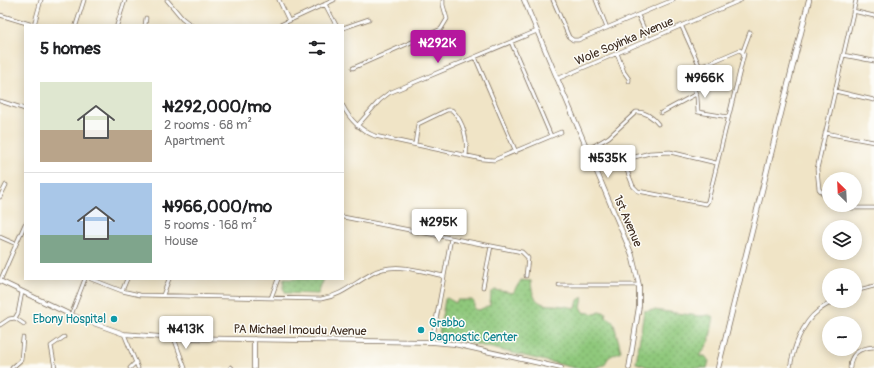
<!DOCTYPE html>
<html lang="en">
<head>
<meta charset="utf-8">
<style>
	:root { --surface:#fff; --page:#f6f6f6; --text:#202124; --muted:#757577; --line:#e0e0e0; --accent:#b5179e }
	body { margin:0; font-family:Pangolin,sans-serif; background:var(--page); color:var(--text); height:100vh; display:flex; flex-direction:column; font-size:15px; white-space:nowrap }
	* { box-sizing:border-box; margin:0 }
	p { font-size:13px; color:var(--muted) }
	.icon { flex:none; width:22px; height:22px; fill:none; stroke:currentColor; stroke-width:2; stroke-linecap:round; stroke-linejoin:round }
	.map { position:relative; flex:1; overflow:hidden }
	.panel { position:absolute; left:24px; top:24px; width:320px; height:256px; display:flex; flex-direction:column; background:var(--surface); border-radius:0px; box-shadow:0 2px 10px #0003 }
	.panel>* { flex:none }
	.needle { width:26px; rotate:336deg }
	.fabs { position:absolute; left:822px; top:172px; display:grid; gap:8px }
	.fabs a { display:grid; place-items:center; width:40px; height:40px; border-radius:50%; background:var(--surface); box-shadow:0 2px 10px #0003; font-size:20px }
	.price { position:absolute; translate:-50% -34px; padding:0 9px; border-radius:4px; background:#fff; color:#222; font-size:13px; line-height:26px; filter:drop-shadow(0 1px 2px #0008) }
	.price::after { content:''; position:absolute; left:50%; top:24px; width:12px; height:9px; margin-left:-6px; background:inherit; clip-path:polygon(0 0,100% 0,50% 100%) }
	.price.current { background:var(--accent); color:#fff }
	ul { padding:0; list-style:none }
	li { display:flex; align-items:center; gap:12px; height:100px; padding:0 16px }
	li+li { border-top:1px solid var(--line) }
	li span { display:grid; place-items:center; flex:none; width:112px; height:80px; border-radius:0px; color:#555 }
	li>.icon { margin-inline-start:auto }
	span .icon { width:48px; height:48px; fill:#fffc; stroke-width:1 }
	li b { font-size:17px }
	h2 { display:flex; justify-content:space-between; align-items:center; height:48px; padding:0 16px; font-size:17px }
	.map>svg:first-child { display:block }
	.grass { fill:url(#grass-dots); stroke:#65794d }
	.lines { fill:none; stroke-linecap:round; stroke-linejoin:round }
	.street-casing { stroke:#7a6b59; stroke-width:4.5 }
	.secondary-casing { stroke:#7a6b59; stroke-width:5.5 }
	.primary-casing { stroke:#7a6b59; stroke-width:6 }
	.street { stroke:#fff; stroke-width:3 }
	.secondary { stroke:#fff; stroke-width:4 }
	.primary { stroke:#fff; stroke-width:4.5 }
	.culture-dot { fill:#0f9aa8; stroke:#fdfcf7; stroke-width:1.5 }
	.labels { text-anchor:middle; stroke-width:3; stroke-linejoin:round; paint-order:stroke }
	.street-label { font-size:12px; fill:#3b2a1e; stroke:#fdfcf7 }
	.culture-label { font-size:12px; fill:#0d838f; stroke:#fdfcf7; text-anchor:end }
</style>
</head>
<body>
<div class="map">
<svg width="874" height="368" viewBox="0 0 874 368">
	<defs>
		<pattern id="grass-dots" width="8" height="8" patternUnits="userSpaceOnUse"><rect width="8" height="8" fill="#8fc87c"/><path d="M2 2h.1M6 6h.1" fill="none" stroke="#76a365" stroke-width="1.8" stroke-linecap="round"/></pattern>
	</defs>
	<rect width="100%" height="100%" fill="#fdfcf7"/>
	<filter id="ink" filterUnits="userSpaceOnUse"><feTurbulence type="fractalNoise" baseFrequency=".025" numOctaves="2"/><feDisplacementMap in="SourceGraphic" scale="8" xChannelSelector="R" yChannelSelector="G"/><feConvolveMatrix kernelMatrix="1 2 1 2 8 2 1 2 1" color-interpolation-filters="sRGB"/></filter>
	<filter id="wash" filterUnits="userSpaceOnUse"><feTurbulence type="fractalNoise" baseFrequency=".012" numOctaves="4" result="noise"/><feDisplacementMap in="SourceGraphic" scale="16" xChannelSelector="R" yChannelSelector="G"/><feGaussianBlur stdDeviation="0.9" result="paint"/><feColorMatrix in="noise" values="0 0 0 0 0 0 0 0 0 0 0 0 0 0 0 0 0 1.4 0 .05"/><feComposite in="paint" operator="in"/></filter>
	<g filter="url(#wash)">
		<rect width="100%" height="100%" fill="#f0e4c6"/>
		<!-- grass -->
		<path class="grass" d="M284 279H324L318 294 286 293 283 288Z
			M521 280 531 281C532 297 536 305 553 305 560 305 569 307 576 308L578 300 583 297 581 308 583 312 597 314 599 311 606 313 605 316 612 320 614 324 621 351 609 357 604 365 594 368H575L441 336 439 333 445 299 447 298 456 303 457 300H472L474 302V309L479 310 490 305 491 293 495 290 513 293Z
			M654 310 699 316 709 315 714 317 709 342 700 356H705L709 361 707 368H651L636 363 644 311Z"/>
	</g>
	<g filter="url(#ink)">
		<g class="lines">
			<!-- street casing -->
			<g class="street-casing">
				<path id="street" d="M167 0 182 18 191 25
					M279 0 289 21
					M553 0 569 37 573 40H578L673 0
					M596 0 607 28
					M325 4 336 25
					M853 11 874 16
					M0 15 33 25
					M638 15 649 40
					M34 25 41 0
					M76 25 84 0
					M117 25 125 0
					M145 25 146 18
					M280 25 334 0
					M682 27 700 67
					M343 28 369 19
					M511 42 551 136
					M743 51 750 32
					M617 53 624 72 629 79V81
					M843 55 874 61
					M475 57 516 152
					M353 68 441 29 447 19 443 5V0
					M557 79 741 0
					M835 91 874 100
					M0 101 25 109
					M343 106C350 120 360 130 375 136L482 159 494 160 561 132
					M661 113 696 94
					M357 126 380 100 389 93 537 31
					M825 133 874 142
					M415 144 418 124 447 110H452C464 122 468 140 466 156
					M587 150 609 137 636 112C644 111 653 117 658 124
					M716 163 670 152 650 153 623 160 633 186 638 191 706 204 708 201 744 54 740 50 700 67 689 74 697 97 698 112 728 117
					M0 197 6 185
					M829 201 819 189 817 169 856 0
					M834 205 850 208H874
					M343 217 522 252 528 258 526 276
					M0 237 16 244
					M91 279 122 291 140 295 321 299C341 296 353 284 371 274 393 261 420 271 444 276
					M0 281 25 224
					M559 285H639
					M483 287 491 246
					M122 291 127 279
					M855 291 874 286
					M22 292 18 313 15 318 24 324
					M163 295 169 279
					M271 298 278 279
					M71 315 85 279
					M0 325 9 319 15 318
					M124 334 138 368
					M174 338 185 368
					M432 342 451 238
					M231 367 232 368
					M12 368 21 360 23 338
					M55 368 51 346 64 337
					M130 368 136 362
					M790 368C793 349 802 323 818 311 822 307 829 304 834 301
					M850 368C850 353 860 348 874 347"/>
			</g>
			<!-- secondary casing -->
			<g class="secondary-casing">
				<path id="secondary" d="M524 0 632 255 639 285V306L629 368
					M0 281 71 315 124 334 174 338 432 342 454 344 561 368
					M254 339V368"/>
			</g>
			<!-- primary casing -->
			<g class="primary-casing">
				<path id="primary" d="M718 368 809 0"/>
			</g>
			<!-- street -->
			<use href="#street" class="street"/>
			<!-- secondary -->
			<use href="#secondary" class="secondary"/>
			<!-- primary -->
			<use href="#primary" class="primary"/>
		</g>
	</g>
	<!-- markers -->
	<g class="culture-dot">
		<circle cx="114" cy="319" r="4"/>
		<circle cx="421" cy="330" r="4"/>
	</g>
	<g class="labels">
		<!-- street labels -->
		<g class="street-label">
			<text transform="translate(624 41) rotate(-23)" y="4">Wole Soyinka Avenue</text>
			<text transform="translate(628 221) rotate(67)" y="4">1st Avenue</text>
			<text transform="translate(300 330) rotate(1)" y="4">PA Michael Imoudu Avenue</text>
		</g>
		<!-- culture labels -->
		<g class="culture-label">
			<text x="106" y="323">Ebony Hospital</text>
			<text x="429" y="327" text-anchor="start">Grabbo<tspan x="429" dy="14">Dagnostic Center</tspan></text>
		</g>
	</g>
</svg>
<div class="fabs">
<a><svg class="needle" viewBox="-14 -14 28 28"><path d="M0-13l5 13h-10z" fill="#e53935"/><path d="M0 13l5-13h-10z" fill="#757577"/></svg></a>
<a><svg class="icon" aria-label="layers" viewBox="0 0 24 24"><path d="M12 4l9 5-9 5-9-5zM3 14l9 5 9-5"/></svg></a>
<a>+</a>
<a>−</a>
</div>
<b class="price current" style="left:438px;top:64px">₦292K</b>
<b class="price" style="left:705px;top:99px">₦966K</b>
<b class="price" style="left:608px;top:179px">₦535K</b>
<b class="price" style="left:439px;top:243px">₦295K</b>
<b class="price" style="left:186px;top:350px">₦413K</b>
<section class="panel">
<h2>5 homes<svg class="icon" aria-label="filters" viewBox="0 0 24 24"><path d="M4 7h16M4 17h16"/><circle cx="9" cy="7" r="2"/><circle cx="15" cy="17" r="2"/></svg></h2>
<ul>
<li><span style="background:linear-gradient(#dfe7d0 60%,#b9a48a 0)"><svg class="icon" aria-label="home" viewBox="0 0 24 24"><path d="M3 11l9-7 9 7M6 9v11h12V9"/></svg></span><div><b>₦292,000/mo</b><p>2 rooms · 68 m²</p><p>Apartment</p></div></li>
<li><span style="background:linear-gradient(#a9c7e8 65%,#7fa58c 0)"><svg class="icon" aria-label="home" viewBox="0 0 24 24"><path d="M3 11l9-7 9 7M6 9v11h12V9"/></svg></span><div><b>₦966,000/mo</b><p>5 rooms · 168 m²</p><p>House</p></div></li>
</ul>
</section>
</div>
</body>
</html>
